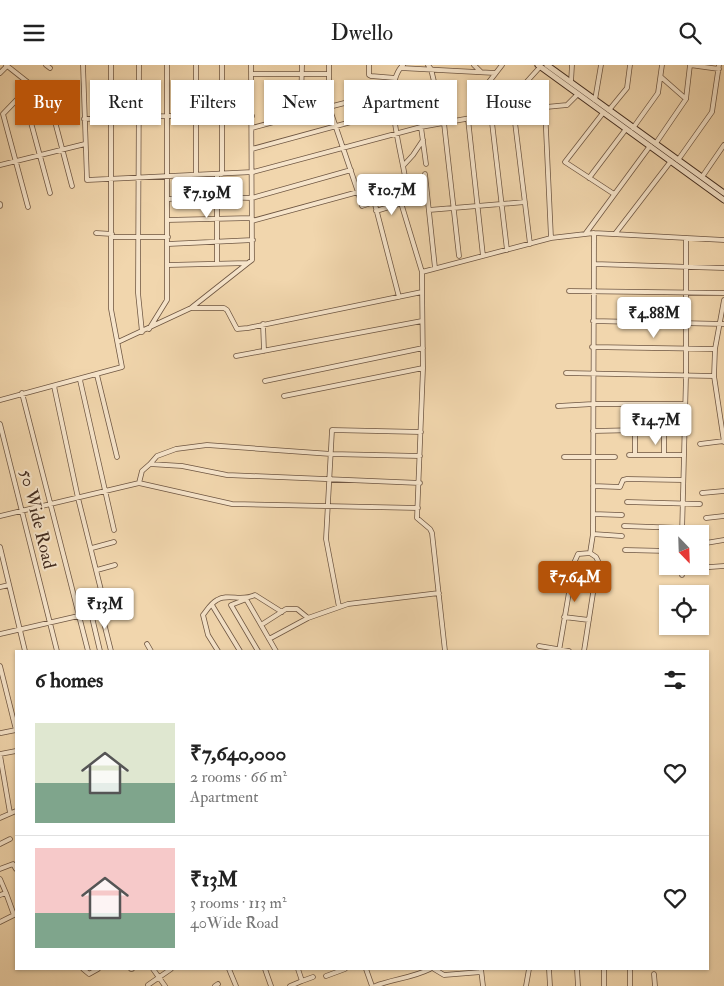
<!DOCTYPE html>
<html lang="en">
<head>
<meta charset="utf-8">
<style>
	:root { --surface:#fff; --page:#f2f2f2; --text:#222; --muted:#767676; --line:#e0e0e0; --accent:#b45309 }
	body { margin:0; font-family:"IM FELL Double Pica",serif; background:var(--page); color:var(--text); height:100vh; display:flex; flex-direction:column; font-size:19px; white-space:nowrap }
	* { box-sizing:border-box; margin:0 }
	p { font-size:16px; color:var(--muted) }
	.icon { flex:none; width:28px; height:28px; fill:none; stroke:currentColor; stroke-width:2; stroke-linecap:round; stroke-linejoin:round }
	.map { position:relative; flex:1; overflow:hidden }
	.sheet { position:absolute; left:15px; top:585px; width:694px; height:320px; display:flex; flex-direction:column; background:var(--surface); border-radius:0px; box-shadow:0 1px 4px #0004 }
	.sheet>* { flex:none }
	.banner { position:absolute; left:15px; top:15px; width:695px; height:45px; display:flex; gap:10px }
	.needle { width:32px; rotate:157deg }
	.buttons { position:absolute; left:659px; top:460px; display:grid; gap:10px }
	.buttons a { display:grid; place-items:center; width:50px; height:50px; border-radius:0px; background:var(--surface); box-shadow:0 1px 4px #0004; font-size:25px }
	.price { position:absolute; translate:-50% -42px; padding:0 11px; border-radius:5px; background:#fff; color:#222; font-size:16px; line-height:32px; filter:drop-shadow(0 1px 2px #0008) }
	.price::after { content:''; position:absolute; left:50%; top:30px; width:15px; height:11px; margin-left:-8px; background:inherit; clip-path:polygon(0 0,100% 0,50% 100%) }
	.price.on { background:var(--accent); color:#fff }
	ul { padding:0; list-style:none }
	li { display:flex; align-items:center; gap:15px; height:125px; padding:0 20px }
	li+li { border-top:1px solid var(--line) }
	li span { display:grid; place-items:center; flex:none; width:140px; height:100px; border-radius:0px; color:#555 }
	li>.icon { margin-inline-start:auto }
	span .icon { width:60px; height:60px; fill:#fffc; stroke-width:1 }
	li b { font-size:21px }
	h2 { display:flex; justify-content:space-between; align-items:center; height:60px; padding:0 20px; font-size:21px }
	.tag { padding:0 18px; border-radius:0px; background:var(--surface); box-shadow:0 1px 4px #0004; font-size:18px; line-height:45px }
	.tag.on { background:var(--accent); color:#fff }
	header { display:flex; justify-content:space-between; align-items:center; height:65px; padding:0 20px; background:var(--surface); font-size:22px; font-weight:600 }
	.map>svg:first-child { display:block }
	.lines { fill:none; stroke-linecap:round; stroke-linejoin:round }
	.street-casing { stroke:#6e5642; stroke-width:5.5 }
	.secondary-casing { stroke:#432c1f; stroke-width:7 }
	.street { stroke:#f6e4ca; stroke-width:4 }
	.secondary { stroke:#f6e4ca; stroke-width:5 }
	.labels { text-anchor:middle; stroke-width:4; stroke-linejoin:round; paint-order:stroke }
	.street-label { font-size:18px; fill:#432c1f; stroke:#f6e4ca }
</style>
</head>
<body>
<header><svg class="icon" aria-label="menu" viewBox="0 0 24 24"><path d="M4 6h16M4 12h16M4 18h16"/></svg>Dwello<svg class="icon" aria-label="search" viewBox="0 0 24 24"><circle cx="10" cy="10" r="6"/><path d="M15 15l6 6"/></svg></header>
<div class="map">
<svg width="724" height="921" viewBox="0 0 724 921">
	<rect width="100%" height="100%" fill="#f1d6ad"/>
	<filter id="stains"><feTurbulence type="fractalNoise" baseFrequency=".004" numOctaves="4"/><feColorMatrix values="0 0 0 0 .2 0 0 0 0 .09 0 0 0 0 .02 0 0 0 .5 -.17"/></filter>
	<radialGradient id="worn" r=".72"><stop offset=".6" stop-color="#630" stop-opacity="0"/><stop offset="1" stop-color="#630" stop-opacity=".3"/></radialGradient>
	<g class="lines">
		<!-- street casing -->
		<g class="street-casing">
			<path id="street" d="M6 0 49 34 72 121
				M46 0 50 3
				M83 0 87 115 253 107 421 62 515 45 567 40 578 29
				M139 0 138 228 142 267
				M329 0V42L395 25
				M369 0V10L371 11 395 13
				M428 0 431 4 444 58 459 191
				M474 0 481 7
				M502 0 485 22 491 49 507 185
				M401 3 495 8
				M0 8 7 1
				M251 9H329
				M661 12 686 34
				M571 17 572 0
				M23 28 50 128
				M301 35 302 0
				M595 35 601 0
				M545 43 551 173
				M609 45 627 23 630 0
				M603 48 565 97 614 129
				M84 54 168 51H252
				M468 54 483 191
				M421 62 426 99
				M252 63 329 42 358 127 395 118 422 207V217L423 303 417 453 430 464 432 468 445 586
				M633 63 658 28 662 0
				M656 78 686 34 690 0 719 4
				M252 84 395 45
				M678 95 712 47 719 0
				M0 100 85 79
				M403 101 413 90 423 75
				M222 109V0
				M425 109 435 203
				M196 111V0
				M702 112 724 80
				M589 113 626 64
				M395 118 405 112C401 85 381 21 403 0
				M371 124 399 232
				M168 134 217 132 252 133 351 105
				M0 139V141
				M28 142 3 49 30 21
				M429 145 525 137
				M376 146 402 138
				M167 155 252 153
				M252 156 358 127 362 141 374 137
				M96 168 112 169
				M586 168 650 81
				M594 168 724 175
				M615 169 671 96
				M112 172H168
				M168 179 253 175
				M530 179 512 33 540 2
				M217 198V109
				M594 199 724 203
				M168 200 248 198 252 195 251 0
				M422 207 551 173 594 168 593 469 590 488
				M569 226 724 228
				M724 235 715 284 714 311 724 377
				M191 243H224L227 245 237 264 248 263 422 227
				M593 256 724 259
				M263 259 264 286
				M149 264 167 235V0
				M118 277 191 243 248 198
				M592 282 715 284
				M236 291 422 256
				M566 308 714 311
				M97 310 117 392
				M80 315 114 465
				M265 316 423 283
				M54 321 78 433 106 545
				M22 328 88 586
				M284 331 423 303
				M0 335 122 302 111 244V0
				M558 341 593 339H685
				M0 359 57 586
				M664 365V390
				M593 366 684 364
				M635 366V390
				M700 379 724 376
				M629 390H683
				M564 392H615
				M150 399 157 391 176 384 207 380 331 389 420 391
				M139 418 232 439 418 443
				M593 421 620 422 623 415 627 414 683 415
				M702 428 724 426
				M627 437 700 439
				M593 449 622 450
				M0 451 139 418 142 406 150 399 182 401 227 410 420 418
				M706 453 724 451
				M624 461 682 463
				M593 469 622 471
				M682 469 686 311V173
				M700 479 724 475
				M0 482 25 586
				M92 483 114 477
				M625 485 668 486
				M682 501V510
				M682 504 724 501
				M97 505 115 500
				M0 522 9 520
				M246 534 276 586
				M244 535 231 540 258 586
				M212 540 240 586
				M339 542 326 474 332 365 421 367
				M101 546 111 586
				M91 548 100 586
				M564 552 589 555
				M261 560 286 544H297L308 553 348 539 439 528
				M0 569 113 543
				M269 574 308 553
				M147 579 151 586
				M539 581 569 586
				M218 586 208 570 203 550C207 545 211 538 217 535 228 528 241 537 255 530L282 547
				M559 586 574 498 578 489 590 488 596 492 598 496 584 586
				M0 601 16 665
				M1 668 16 665
				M0 689 16 686
				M0 690 10 748
				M0 753 16 746
				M0 779 10 774
				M0 804 13 799 16 804
				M0 814 6 828 0 830
				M0 857 14 850 6 828
				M83 904 89 909 98 904
				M131 904H132
				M153 904 165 921
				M229 904 236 921
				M265 904 271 921
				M366 904 372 921
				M434 904 444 910 481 907
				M481 904 483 921
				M549 904 550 921
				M577 904 578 921
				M604 904V921
				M630 905V921
				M654 909 655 921
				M326 911 345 904
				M302 916 313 912
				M148 920 171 904
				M215 921 218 919
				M290 921 302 916 298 904
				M375 921C393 914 412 913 430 904
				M526 921 529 904"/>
		</g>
		<!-- secondary casing -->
		<g class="secondary-casing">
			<path id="secondary" d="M538 0 724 135
				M547 0 724 128"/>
		</g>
		<!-- street -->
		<use href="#street" class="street"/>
		<!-- secondary -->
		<use href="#secondary" class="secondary"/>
	</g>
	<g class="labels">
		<!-- street labels -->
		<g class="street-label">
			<text transform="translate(38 454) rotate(76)" y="6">50 Wide Road</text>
		</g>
	</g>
	<rect width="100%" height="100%" filter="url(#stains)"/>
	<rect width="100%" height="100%" fill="url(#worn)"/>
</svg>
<div class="buttons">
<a><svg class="needle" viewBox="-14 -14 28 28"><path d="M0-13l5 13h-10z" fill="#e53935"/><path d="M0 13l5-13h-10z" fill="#767676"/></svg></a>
<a><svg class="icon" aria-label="locate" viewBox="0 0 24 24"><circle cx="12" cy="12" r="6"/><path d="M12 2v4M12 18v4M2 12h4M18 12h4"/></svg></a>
</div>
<b class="price" style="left:392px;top:151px">₹10.7M</b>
<b class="price" style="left:207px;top:154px">₹7.19M</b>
<b class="price" style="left:654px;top:274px">₹4.88M</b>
<b class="price" style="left:656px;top:381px">₹14.7M</b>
<b class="price on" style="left:575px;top:538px">₹7.64M</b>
<b class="price" style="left:105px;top:565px">₹13M</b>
<div class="banner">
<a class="tag on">Buy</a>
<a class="tag">Rent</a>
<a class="tag">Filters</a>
<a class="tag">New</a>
<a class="tag">Apartment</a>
<a class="tag">House</a>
</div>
<section class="sheet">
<h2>6 homes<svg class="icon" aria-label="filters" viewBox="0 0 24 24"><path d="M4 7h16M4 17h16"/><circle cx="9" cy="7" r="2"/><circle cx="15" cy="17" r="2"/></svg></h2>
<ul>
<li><span style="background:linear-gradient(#dfe7d0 60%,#7fa58c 0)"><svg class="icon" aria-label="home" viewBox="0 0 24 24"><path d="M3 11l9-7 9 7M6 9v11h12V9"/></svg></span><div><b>₹7,640,000</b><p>2 rooms · 66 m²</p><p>Apartment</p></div><svg class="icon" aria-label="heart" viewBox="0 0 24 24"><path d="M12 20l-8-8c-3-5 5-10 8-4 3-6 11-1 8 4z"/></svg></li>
<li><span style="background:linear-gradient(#f6c9c9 65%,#7fa58c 0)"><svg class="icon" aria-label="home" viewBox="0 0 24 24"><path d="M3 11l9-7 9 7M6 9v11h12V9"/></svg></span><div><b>₹13M</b><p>3 rooms · 113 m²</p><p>40Wide Road</p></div><svg class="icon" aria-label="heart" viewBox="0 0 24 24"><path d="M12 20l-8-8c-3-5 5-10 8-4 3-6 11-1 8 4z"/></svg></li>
</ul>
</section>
</div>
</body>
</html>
